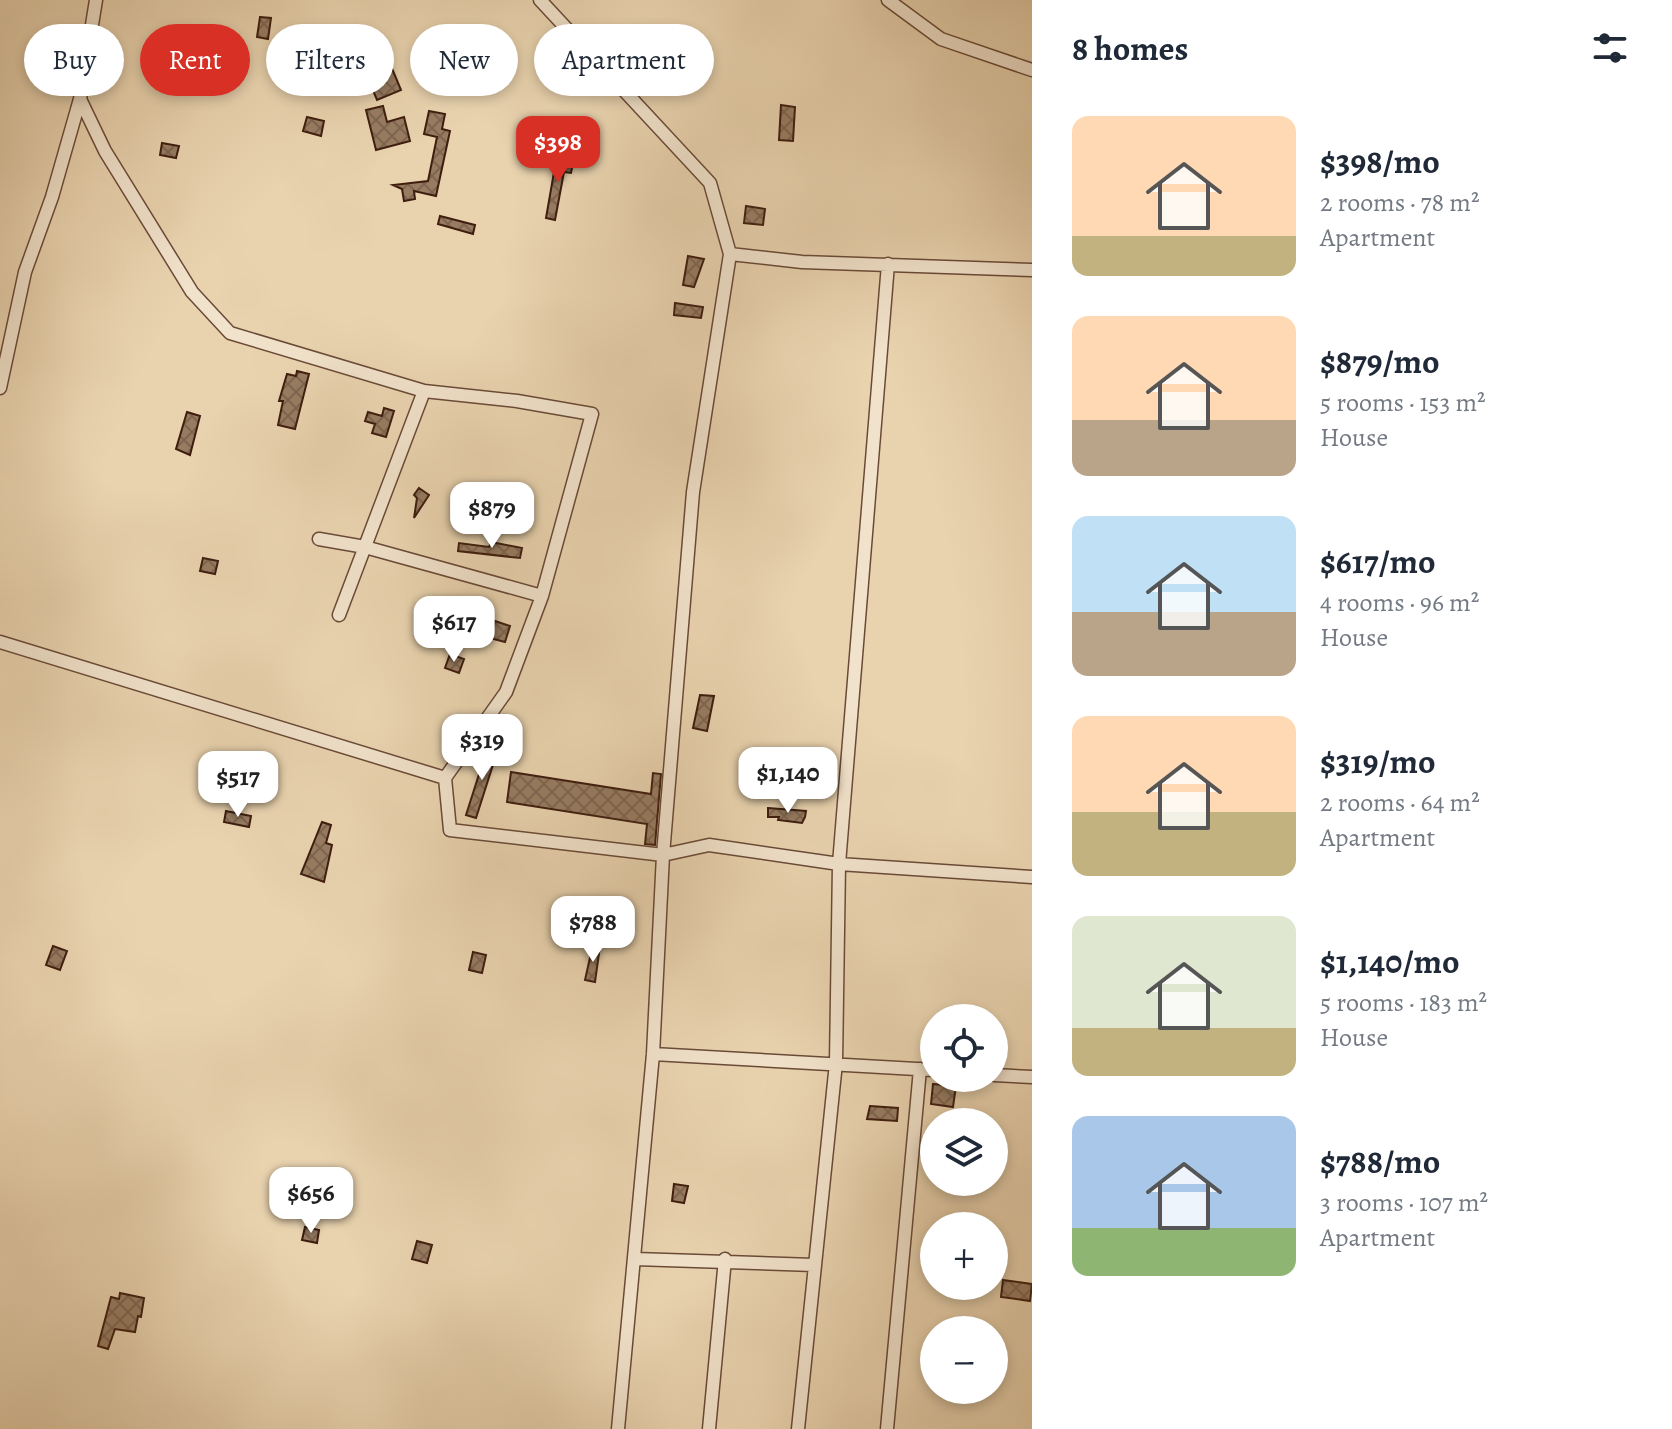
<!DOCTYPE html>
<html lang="en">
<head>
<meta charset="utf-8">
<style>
	:root { --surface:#fff; --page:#f6f6f7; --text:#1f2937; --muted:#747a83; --accent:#d93025 }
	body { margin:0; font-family:Alegreya,serif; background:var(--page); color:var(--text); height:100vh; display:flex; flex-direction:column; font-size:30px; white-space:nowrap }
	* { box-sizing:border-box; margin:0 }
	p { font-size:26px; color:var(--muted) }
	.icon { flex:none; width:44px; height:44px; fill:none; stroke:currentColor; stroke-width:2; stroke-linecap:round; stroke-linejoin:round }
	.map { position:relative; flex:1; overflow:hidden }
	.sheet { display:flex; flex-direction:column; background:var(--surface); width:640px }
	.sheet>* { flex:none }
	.guide { position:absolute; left:24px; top:24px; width:760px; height:72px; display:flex; gap:16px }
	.controls { position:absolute; left:920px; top:1004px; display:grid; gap:16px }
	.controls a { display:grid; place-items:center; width:88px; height:88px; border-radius:50%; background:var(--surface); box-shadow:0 4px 12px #0003; font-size:40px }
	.price { position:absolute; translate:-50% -68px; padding:0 18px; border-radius:16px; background:#fff; color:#222; font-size:26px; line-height:52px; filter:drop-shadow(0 2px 4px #0008) }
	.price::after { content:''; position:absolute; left:50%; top:48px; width:24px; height:18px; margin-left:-12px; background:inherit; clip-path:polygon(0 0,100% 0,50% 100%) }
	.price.active { background:var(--accent); color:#fff }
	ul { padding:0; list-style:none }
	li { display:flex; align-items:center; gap:24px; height:200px; padding:0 40px }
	li span { display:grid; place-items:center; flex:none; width:224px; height:160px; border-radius:16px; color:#555 }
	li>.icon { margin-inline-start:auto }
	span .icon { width:96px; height:96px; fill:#fffc; stroke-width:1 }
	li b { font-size:34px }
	h2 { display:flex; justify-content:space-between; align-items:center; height:96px; padding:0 40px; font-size:34px }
	.chip { padding:0 28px; border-radius:36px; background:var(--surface); box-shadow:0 4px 12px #0003; font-size:28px; line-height:72px }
	.chip.active { background:var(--accent); color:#fff }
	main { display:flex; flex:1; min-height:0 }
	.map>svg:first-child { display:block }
	.building { fill:url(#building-cross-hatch); stroke:#3f1d0f; stroke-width:2 }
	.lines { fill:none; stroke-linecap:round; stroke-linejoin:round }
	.street-casing { stroke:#6a4a37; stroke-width:15 }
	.street { stroke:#f1e2cb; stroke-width:12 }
</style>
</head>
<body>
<main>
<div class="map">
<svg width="1032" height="1429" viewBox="0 0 1032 1429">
	<defs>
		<pattern id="building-cross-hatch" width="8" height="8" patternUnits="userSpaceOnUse" patternTransform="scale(2)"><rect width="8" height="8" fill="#977c62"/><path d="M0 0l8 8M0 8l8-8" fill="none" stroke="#7d654f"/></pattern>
	</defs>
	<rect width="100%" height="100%" fill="#e9d3af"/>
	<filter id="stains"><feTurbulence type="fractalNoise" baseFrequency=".0025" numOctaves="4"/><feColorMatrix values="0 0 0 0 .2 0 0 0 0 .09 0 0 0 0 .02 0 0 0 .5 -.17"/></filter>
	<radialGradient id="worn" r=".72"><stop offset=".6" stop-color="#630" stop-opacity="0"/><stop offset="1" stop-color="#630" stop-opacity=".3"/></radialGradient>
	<!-- building -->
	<path class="building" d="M260 17 271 18 268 39 257 37Z
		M391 66 401 90 377 100 367 76Z
		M781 105 795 107 793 141 779 140Z
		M383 106 387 122 404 117 410 141 376 150 366 110Z
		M429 111 445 114 442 129 450 131 436 196 414 191 415 199 404 201 402 189 393 185 428 181 437 137 424 134Z
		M307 117 324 121 321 136 303 131Z
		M162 143 179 146 176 158 160 155Z
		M557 155 574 158 571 173 564 172 555 220 546 218Z
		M746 206 765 209 763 225 744 223Z
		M440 216 475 225 473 234 438 224Z
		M688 256 704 259 694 287 683 285Z
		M675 303 703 307 701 318 674 315Z
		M297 371 309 374 295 429 278 425 283 401H279L287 374 296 376Z
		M384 408 394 411 386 437 372 433 375 424 365 421 368 412 382 416Z
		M187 412 200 416 190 455 176 449Z
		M419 488 429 495 414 518 417 498 414 495Z
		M491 542 522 548 520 558 458 551 459 543 489 547Z
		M203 558 218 561 215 574 200 571Z
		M495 621 510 626 505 642 490 638Z
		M450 654 464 659 459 673 445 668Z
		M700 695 714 696 707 731 693 728Z
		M488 746 498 749 476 818 466 815Z
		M511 772 651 794 653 773 661 774 655 845 645 844 647 824 507 802Z
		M768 808 806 811 805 817 802 823 778 820 779 817H768Z
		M226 811 251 816 249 827 224 822Z
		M322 822 331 825 326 843 332 845 324 882 301 874Z
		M593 944 600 946 595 982 585 980Z
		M53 946 67 951 60 970 46 965Z
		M473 952 486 955 482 973 469 970Z
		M933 1084 956 1086 953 1107 931 1104Z
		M870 1106 898 1108 897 1121 867 1119Z
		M674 1184 688 1186 684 1203 672 1201Z
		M305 1227 319 1230 317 1243 302 1240Z
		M417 1241 432 1245 427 1263 412 1259Z
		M1003 1280 1032 1284 1030 1301 1001 1297Z
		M120 1293 144 1298 141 1317 138 1316 135 1332 115 1329 108 1349 98 1346 111 1297 119 1299Z"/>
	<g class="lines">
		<!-- street casing -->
		<g class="street-casing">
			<path id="street" d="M540 0 710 183 730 254 693 492 663 855 653 1054 618 1429
				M888 0 941 39 1032 70
				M80 99 105 151 192 292 230 333 424 391 517 401 592 414 542 596 506 692 445 778 450 830 663 855 709 845 839 864 1032 877
				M730 254 802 262 1032 270
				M0 388 25 272 52 197 80 99 96 0
				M319 539 365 547 542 596
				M339 615 424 391
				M0 642 445 778
				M653 1054 934 1070
				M994 1075 1032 1077
				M635 1259 814 1265
				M709 1429 725 1259
				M798 1429 836 1063 839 864 888 264
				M887 1429 920 1069"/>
		</g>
		<!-- street -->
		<use href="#street" class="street"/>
	</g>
	<rect width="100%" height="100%" filter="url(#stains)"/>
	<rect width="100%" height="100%" fill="url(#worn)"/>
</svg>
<div class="controls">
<a><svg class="icon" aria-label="locate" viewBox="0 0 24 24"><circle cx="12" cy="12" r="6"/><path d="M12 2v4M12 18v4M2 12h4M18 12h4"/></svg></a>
<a><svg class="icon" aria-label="layers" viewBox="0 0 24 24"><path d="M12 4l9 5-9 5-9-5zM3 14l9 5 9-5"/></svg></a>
<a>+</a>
<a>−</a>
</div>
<b class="price active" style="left:558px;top:184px">$398</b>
<b class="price" style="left:492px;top:550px">$879</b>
<b class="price" style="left:454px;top:664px">$617</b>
<b class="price" style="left:482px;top:782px">$319</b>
<b class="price" style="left:788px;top:815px">$1,140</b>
<b class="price" style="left:238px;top:819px">$517</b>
<b class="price" style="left:593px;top:964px">$788</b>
<b class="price" style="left:311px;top:1235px">$656</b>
<div class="guide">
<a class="chip">Buy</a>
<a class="chip active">Rent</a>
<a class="chip">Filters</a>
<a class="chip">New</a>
<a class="chip">Apartment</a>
</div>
</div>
<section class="sheet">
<h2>8 homes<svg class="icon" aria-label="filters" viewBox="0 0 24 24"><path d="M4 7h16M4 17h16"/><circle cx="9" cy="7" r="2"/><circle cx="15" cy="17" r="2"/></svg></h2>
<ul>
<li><span style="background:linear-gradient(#ffd9b3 75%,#c2b280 0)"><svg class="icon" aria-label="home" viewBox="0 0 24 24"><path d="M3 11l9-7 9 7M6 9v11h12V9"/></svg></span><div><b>$398/mo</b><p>2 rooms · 78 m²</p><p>Apartment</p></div></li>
<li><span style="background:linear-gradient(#ffd9b3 65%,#b9a48a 0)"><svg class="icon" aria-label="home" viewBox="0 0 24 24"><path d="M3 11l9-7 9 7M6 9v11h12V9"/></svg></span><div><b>$879/mo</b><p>5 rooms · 153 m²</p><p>House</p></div></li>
<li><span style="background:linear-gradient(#bfe0f5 60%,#b9a48a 0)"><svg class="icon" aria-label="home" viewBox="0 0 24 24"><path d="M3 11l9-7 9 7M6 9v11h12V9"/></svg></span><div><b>$617/mo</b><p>4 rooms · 96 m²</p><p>House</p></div></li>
<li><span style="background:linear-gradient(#ffd9b3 60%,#c2b280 0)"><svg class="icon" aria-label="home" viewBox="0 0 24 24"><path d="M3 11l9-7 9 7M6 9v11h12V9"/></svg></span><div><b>$319/mo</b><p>2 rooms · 64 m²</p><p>Apartment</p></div></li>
<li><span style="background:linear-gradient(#dfe7d0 70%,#c2b280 0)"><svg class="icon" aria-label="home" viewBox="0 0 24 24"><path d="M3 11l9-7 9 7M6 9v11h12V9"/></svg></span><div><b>$1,140/mo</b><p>5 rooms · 183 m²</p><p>House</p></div></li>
<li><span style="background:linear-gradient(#a9c7e8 70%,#8fb573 0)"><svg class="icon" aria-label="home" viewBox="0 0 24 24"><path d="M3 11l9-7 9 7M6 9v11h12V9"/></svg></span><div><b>$788/mo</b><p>3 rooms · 107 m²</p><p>Apartment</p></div></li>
</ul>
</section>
</main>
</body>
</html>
